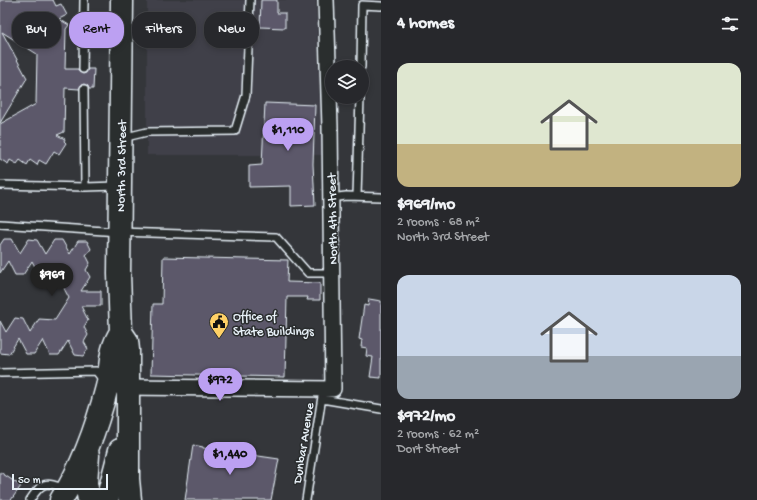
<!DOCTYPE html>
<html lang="en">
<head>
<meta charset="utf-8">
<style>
	:root { --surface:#27282c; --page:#2f3034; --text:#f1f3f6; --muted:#a4a6a9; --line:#434448; --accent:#bca0f2 }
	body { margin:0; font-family:"Gochi Hand",sans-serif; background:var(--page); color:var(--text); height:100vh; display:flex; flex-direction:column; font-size:15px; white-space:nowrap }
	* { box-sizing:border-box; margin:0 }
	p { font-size:13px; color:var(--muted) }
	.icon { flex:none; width:22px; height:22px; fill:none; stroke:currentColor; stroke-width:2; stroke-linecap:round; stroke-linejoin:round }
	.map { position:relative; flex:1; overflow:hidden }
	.sheet { display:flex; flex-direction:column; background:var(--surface); width:376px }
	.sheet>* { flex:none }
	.banner { position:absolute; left:12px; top:12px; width:309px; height:36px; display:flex; gap:8px }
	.buttons { position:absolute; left:325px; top:60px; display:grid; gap:8px }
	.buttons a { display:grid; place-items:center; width:44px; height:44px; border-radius:50%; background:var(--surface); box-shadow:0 2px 6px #0003,0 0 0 1px var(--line); font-size:20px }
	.scale { position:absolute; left:12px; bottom:10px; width:96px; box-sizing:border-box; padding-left:4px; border:2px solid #e8f1f8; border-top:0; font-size:11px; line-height:14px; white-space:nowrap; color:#e8f1f8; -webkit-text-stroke:3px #2a2d2e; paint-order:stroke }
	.price { position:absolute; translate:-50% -34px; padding:0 9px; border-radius:14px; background:var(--accent); color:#111; font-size:13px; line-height:26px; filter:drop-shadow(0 1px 2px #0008) }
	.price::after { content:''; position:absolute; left:50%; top:24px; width:12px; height:9px; margin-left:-6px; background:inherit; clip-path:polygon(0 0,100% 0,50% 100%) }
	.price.on { background:#222; color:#fff }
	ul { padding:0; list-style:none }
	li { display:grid; align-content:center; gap:8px; height:212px; padding:0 16px }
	li span { display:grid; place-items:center; height:124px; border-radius:12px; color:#555 }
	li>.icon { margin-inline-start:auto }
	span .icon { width:72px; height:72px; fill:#fffc; stroke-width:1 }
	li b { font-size:17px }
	h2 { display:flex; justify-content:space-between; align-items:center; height:48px; padding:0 16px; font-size:17px }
	.chip { padding:0 14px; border-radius:16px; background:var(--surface); box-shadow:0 2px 6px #0003,0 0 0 1px var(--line); font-size:14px; line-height:36px }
	.chip.on { background:var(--accent); color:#111 }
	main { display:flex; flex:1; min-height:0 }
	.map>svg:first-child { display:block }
	.built { fill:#404049 }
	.building { fill:#5c596b; stroke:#e8f1f8 }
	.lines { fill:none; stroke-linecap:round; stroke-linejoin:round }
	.lane-casing { stroke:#e8f1f8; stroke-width:10 }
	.street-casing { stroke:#e8f1f8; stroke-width:18 }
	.primary-casing { stroke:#e8f1f8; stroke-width:25 }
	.lane { stroke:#2a2d2e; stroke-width:7 }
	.street { stroke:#2a2d2e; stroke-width:15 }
	.primary { stroke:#2a2d2e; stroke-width:22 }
	.labels { text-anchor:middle; stroke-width:3; stroke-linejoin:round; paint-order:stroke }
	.street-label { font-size:13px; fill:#e8f1f8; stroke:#2a2d2e }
	.poi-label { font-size:13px; fill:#e8f1f8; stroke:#2a2d2e; text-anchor:start }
</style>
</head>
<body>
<main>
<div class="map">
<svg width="381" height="500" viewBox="0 0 381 500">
	<rect width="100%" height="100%" fill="#34363a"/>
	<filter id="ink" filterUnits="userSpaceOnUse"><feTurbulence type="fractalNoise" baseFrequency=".025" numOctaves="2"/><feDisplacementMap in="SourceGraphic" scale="8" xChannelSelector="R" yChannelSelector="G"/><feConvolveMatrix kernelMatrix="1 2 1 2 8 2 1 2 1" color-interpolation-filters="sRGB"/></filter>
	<g filter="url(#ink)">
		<!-- built -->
		<path class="built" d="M147 0H316L322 155H147Z"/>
		<!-- building -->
		<path class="building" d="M0 0H53L56 6 61 4 67 15 59 19 69 25 66 29 65 69H78L79 72 83 74 86 73 88 69H94L93 89H89L88 86 84 84 81 85 79 89 65 88 64 132 57 135 65 139 64 141 66 143 59 154 54 151 46 164 39 160 37 165 30 160 27 165 20 160 17 164 10 160 8 164 0 159V124L36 104 37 54 2 32 27 78 0 123Z
			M261 0H277V13H285V28L260 27Z
			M265 103 315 105 313 164 315 205 291 206V186L249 187V166L262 165Z
			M4 239H12L20 253 29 239 37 240 45 254 54 240H62L70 254 78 241H87L91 249 86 255 90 263 86 270 90 277 81 291H101V306H81L88 320 84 327 88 335 84 342 88 349 83 356 75 355 68 341 59 355H50L43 340 34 354H26L18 339 9 354 0 353V321L6 332 15 318 23 319 30 333 39 319 55 320 69 298 58 277 40 276 32 261 23 275H15L8 261 0 273V245Z
			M163 257 288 260 287 282 320 283V300H307L308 297H287L285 377 151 374 153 304H162Z
			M369 299 381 301V378L370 377 373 357 366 356 367 348 361 347 362 340 359 339 364 305 368 306Z
			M193 445 203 447V448L279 459 271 500H185Z
			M0 472 21 486 11 500H0Z"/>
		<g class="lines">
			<!-- lane casing -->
			<g class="lane-casing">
				<path id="lane" d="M361 67 362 5 381 6
					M83 69 84 0
					M84 89 85 187 117 186
					M122 138 147 132 235 131 246 95 250 0
					M0 185 85 187
					M357 196 360 97
					M330 198 346 196 381 197
					M0 224 119 232 276 237 308 273H332
					M0 373 96 371 103 380
					M322 399 381 409
					M30 500C42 482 45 481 65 489
					M306 500 323 390"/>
			</g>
			<!-- street casing -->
			<g class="street-casing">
				<path id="street" d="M120 387 333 389 330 127 326 0"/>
			</g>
			<!-- primary casing -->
			<g class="primary-casing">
				<path id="primary" d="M122 0 119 274 121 332 127 341 128 350V479L130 500
					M88 455 86 483 89 500
					M61 500C83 466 97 426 107 387 112 366 108 352 121 332
					M107 500 120 450"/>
			</g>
			<!-- lane -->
			<use href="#lane" class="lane"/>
			<!-- street -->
			<use href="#street" class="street"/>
			<!-- primary -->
			<use href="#primary" class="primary"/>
		</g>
	</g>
	<!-- icons -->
	<defs>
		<g id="civic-pin" transform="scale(1)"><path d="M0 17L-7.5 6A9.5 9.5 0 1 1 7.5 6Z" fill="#ffd166" stroke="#2a2d2e"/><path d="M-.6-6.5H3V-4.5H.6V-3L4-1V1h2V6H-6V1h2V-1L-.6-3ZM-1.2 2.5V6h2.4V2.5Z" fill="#111"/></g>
	</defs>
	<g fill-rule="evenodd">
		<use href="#civic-pin" x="219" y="322"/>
	</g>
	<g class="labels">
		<!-- street labels -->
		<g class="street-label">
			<text transform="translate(120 166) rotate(-89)" y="5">North 3rd Street</text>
			<text transform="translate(331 219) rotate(-91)" y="5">North 4th Street</text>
			<text transform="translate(302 443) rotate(-81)" y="5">Dunbar Avenue</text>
		</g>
		<!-- poi labels -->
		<g class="poi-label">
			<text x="233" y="320">Office of<tspan x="233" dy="15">State Buildings</tspan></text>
		</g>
	</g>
</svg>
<div class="buttons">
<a><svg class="icon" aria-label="layers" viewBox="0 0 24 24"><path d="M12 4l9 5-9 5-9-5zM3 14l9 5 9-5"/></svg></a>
</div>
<div class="scale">50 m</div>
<b class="price" style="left:288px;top:152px">$1,110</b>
<b class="price on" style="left:52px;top:297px">$969</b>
<b class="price" style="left:220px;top:402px">$972</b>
<b class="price" style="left:230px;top:476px">$1,440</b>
<div class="banner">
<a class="chip">Buy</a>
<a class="chip on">Rent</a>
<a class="chip">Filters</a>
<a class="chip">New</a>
</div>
</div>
<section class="sheet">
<h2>4 homes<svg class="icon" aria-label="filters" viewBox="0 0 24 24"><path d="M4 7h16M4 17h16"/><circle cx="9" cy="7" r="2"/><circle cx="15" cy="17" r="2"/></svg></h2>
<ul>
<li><span style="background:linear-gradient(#dfe7d0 65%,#c2b280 0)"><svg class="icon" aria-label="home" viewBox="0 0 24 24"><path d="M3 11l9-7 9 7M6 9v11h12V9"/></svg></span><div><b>$969/mo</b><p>2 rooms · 68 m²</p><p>North 3rd Street</p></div></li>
<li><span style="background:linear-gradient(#c9d6e8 65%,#9aa5b1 0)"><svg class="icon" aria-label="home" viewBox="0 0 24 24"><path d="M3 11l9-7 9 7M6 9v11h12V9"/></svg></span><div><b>$972/mo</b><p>2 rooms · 62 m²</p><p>Dort Street</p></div></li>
</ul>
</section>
</main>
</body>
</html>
